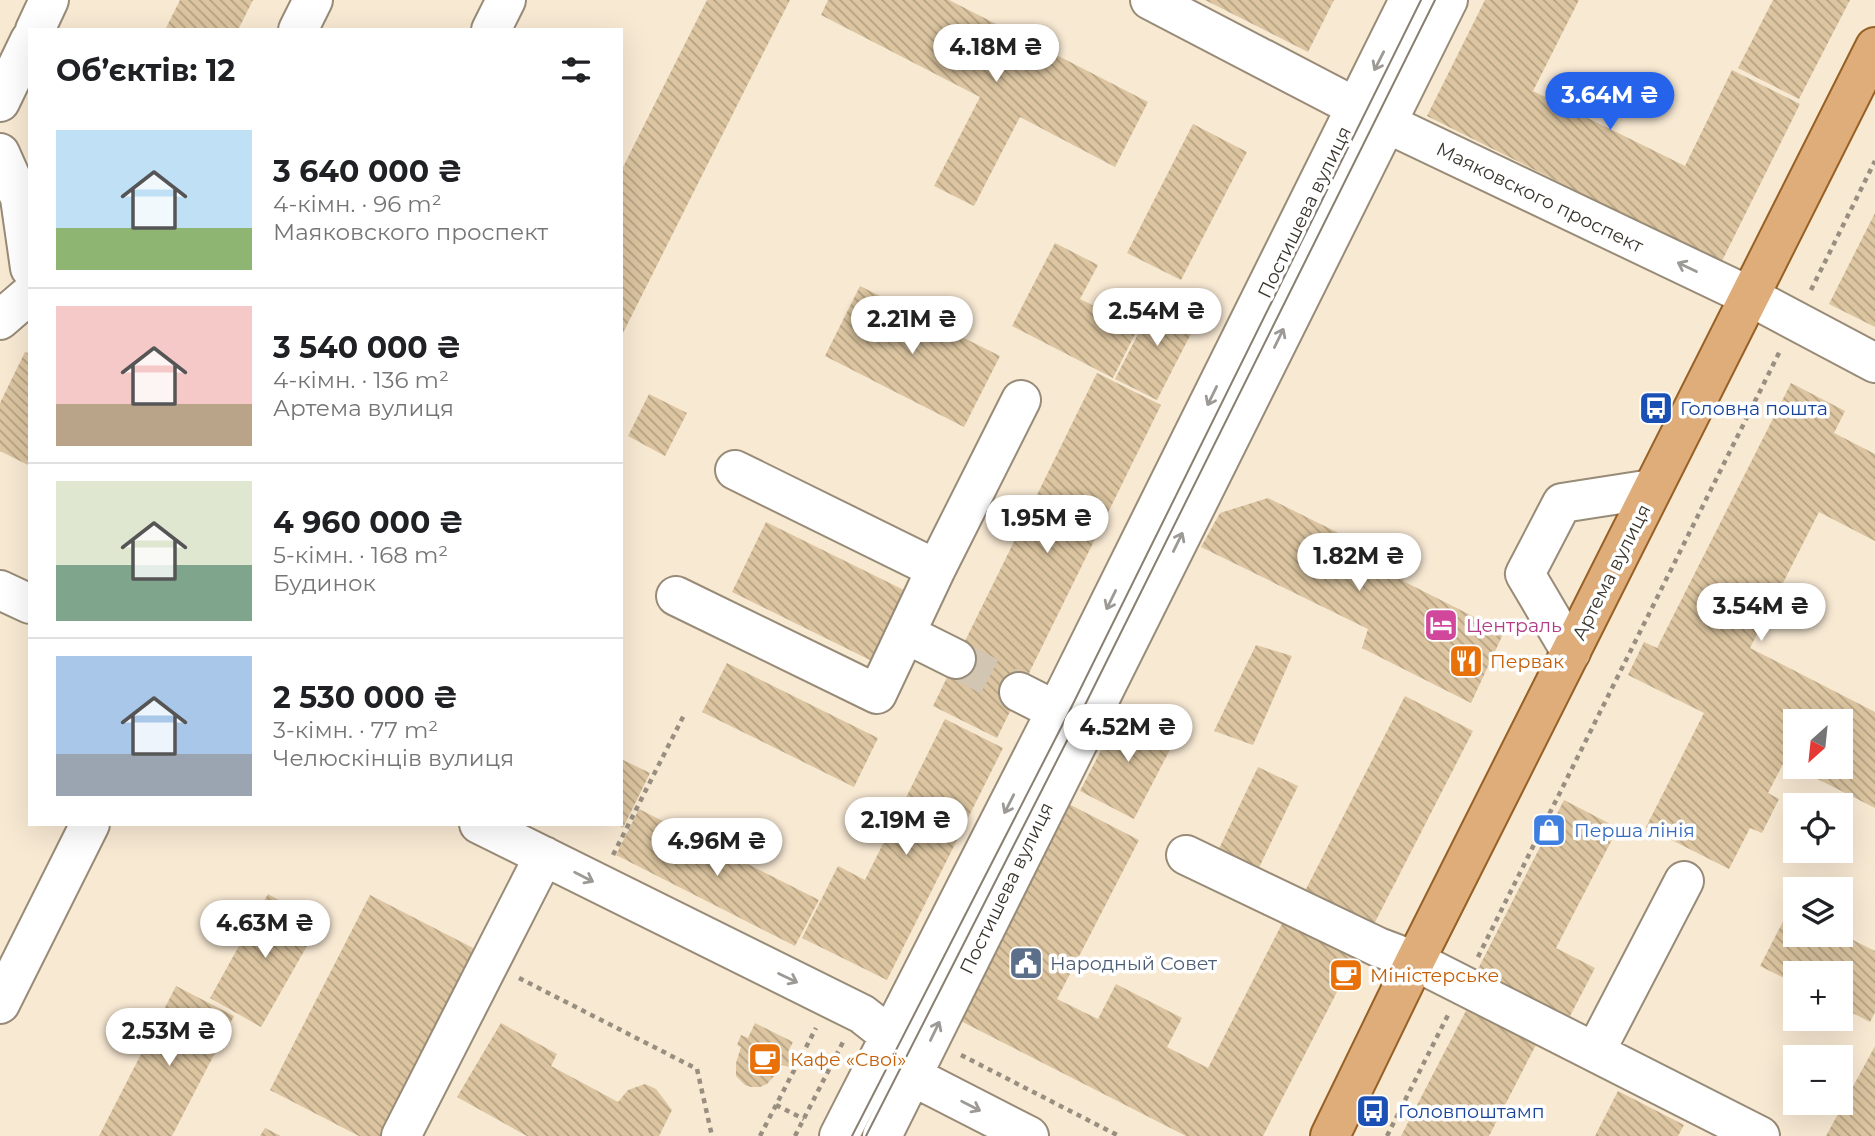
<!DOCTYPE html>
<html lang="uk">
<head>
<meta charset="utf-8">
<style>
	:root { --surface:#fff; --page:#f2f2f2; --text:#202124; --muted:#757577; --line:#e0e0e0; --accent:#2563eb }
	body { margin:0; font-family:Montserrat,sans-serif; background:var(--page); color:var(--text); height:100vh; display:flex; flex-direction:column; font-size:26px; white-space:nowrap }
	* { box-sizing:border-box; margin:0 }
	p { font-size:23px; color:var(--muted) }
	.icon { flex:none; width:38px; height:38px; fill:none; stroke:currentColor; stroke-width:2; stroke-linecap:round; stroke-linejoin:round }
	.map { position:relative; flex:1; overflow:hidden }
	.side { position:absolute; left:28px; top:28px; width:595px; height:798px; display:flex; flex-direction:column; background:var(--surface); border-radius:0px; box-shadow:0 7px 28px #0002 }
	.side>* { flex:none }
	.needle { width:46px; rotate:207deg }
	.buttons { position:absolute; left:1783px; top:709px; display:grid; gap:14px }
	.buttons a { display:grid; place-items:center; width:70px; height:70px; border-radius:0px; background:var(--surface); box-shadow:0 7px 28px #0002; font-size:35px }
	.price { position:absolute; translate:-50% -60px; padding:0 16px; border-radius:24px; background:#fff; color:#222; font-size:23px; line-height:46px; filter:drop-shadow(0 2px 4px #0008) }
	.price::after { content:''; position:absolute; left:50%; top:42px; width:21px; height:16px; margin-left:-10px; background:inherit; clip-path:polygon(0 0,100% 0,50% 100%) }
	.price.active { background:var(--accent); color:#fff }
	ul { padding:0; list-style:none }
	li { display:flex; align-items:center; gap:21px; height:175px; padding:0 28px }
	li+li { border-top:2px solid var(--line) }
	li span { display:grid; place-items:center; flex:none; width:196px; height:140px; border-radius:0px; color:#555 }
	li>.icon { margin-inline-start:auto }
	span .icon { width:84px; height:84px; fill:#fffc; stroke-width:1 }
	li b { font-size:30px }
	h2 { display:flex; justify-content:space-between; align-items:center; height:84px; padding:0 28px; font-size:30px }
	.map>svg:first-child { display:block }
	.building { fill:url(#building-back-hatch); fill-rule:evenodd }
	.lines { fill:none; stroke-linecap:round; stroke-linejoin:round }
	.minor-tunnel { stroke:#d2c5b2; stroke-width:38; stroke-dasharray:38 19; stroke-linecap:butt }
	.minor-casing { stroke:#988b77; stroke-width:42 }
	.major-casing { stroke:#976025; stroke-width:42 }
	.path { stroke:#998f80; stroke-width:4.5; stroke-dasharray:5 5; stroke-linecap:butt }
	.minor { stroke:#fff; stroke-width:38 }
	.major { stroke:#dead7a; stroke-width:38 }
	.tram { stroke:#887f71; stroke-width:2 }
	.oneway { stroke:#9d9a96 }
	.labels { text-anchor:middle; stroke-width:7; stroke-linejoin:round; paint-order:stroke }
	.street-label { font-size:19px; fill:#3b362d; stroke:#fff }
	.transit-label { font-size:19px; fill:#164399; stroke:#fff; text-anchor:start }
	.hotel-label { font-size:19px; fill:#b23c85; stroke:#fff; text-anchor:start }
	.food-label { font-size:19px; fill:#c56008; stroke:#fff; text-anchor:start }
	.shop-label { font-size:19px; fill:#366cbe; stroke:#fff; text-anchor:start }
	.service-label { font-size:19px; fill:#4e5e75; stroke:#fff; text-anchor:start }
</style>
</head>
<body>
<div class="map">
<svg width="1875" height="1136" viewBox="0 0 1875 1136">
	<defs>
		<pattern id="building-back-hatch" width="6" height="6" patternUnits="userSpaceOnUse" patternTransform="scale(1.75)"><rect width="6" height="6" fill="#dcc5a0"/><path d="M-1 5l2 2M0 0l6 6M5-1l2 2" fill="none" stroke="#b4a183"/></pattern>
	</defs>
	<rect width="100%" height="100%" fill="#f8e9d3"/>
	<!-- building -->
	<path class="building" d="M180 0H253L238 30H165Z
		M707 0H790L621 337V171Z
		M828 0H949L1148 102 1115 167 1020 117 974 206 934 186 980 97 821 15Z
		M1205 0H1334L1308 52Z
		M1485 0H1579L1533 91 1685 166 1732 70 1800 104 1721 263 1427 116Z
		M1773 0H1850L1799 99 1738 68Z
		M1193 124 1247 152 1181 280 1127 253Z
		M1875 213V327L1829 304Z
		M1055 243 1098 265 1080 299 1138 328 1113 378 1012 326Z
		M860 286 1000 356 964 427 825 356Z
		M1158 295 1200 316 1157 400 1115 379Z
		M25 352 30 354V466L0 451V403Z
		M1097 373 1161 405 997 738 933 706Z
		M1791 383 1845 411 1834 433 1875 454V541L1819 512 1750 648 1875 712V808L1784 762 1768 793 1779 799 1762 833 1750 828 1729 869 1646 827 1704 713 1628 675 1644 642 1657 648ZM1796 721H1841V766H1796Z
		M649 394 687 413 665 456 628 436Z
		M1268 498 1409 568 1403 581 1504 632 1471 703 1362 648 1368 629 1201 547 1220 513Z
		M766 522 910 593 876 663 732 592Z
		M1256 645 1292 656 1253 745 1214 731Z
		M727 663 878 738 854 787 702 712Z
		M1405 696 1473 731 1372 928 1304 893Z
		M1122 710 1176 738 1134 819 1080 791Z
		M945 719 1003 748 887 980 802 938 838 866 865 880Z
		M621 759 650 773 623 828 616 824H621Z
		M1258 767 1298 786 1255 876 1215 857Z
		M1059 799 1139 840 1057 999 1098 1019 1116 984 1182 1018 1167 1047 1208 1068 1287 914 1358 951 1263 1136H1186L949 1015Z
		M1564 800 1618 828 1556 948 1595 968 1569 1018 1477 971Z
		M639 809 819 900 795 946 616 855Z
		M268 894 320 923 261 1027 210 998Z
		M370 895 477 950 381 1136H359L270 1090Z
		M1790 908 1796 910V934H1841L1875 951V1012L1870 1022 1841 1007V973H1796V984L1760 966Z
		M176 986 234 1016 172 1136H99Z
		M1470 1003 1539 1039 1489 1136H1401Z
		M501 1023 557 1054 551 1066 618 1102 628 1090 645 1084 656 1089 672 1110 659 1136H527L457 1097Z
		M755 1023 793 1042 788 1052 795 1055 789 1067 782 1065 777 1073 767 1084 760 1087H751L745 1085 736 1076V1063L741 1047 737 1045 741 1035 748 1038Z
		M1875 1046V1136H1826Z
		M1618 1091 1684 1125 1678 1136H1595Z
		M265 1128 281 1136H260Z"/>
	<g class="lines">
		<!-- minor-tunnel -->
		<path class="minor-tunnel" d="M956 659 1019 692"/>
		<!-- minor casing -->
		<g class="minor-casing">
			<path id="minor" d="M1150 0 1386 123 1749 296 1875 363
				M35 30 49 0
				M298 30 313 0
				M491 30 506 0
				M0 102 30 40
				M0 153 20 198 30 268
				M0 320 30 294
				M735 470 936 569
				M0 590 30 604
				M676 596 877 694 936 569 1021 400
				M906 634 956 659
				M1571 652 1525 574 1562 503 1652 489
				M1019 692 1078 722
				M479 824 862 1014 890 1036 902 1065 912 1076 1029 1136
				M1186 855 1378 947 1415 961 1760 1136
				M0 1004 90 824
				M1595 1052 1684 881
				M401 1136 544 856
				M839 1136 1056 711 1409 0
				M882 1136 1448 0"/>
		</g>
		<!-- major casing -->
		<g class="major-casing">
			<path id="major" d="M1330 1136 1415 961 1875 47"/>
		</g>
		<!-- path -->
		<path class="path" d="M1811 290 1875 161
			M613 855 684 715
			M1478 957 1780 351
			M519 978 697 1069 712 1136
			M961 1055 1119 1136
			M776 1105 804 1119
			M760 1136 816 1028
			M795 1136 843 1042
			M1387 1136 1448 1015"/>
		<!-- minor -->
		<use href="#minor" class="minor"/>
		<!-- major -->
		<use href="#major" class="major"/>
		<!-- tram -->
		<path class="tram" d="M852 1136 1067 716 1421 0
			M866 1136 1077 721 1435 0"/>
	</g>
	<!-- one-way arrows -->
	<defs><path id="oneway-shaft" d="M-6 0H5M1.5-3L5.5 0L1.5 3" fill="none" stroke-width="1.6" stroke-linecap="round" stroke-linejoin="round" transform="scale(1.75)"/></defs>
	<g class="oneway">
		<use href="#oneway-shaft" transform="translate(1379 61) rotate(117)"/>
		<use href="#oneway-shaft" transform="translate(1687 267) rotate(-154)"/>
		<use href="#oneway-shaft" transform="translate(1279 338) rotate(-64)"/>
		<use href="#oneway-shaft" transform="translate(1212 396) rotate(116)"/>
		<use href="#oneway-shaft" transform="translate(1178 542) rotate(-64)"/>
		<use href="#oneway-shaft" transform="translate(1111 600) rotate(116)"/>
		<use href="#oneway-shaft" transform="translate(1009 804) rotate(117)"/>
		<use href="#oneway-shaft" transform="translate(584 877) rotate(27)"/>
		<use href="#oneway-shaft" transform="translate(788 978) rotate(26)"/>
		<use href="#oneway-shaft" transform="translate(935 1031) rotate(-64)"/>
		<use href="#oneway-shaft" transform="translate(971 1106) rotate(27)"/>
	</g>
	<!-- icons -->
	<defs>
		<g id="bus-square" transform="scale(1.75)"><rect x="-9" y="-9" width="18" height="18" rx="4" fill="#1a4fb4" stroke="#fff"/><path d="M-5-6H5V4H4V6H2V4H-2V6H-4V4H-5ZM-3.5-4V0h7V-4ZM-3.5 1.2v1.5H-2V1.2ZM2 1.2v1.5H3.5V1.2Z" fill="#fff"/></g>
		<g id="hotel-square" transform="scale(1.75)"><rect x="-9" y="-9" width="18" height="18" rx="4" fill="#d1479c" stroke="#fff"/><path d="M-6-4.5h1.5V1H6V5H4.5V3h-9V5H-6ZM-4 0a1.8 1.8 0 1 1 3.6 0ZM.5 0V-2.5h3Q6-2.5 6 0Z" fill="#fff"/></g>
		<g id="restaurant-square" transform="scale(1.75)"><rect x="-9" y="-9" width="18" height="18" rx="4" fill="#e8710a" stroke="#fff"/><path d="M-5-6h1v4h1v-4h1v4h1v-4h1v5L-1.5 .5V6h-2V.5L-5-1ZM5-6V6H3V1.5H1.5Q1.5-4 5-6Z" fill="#fff"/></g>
		<g id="shop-square" transform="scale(1.75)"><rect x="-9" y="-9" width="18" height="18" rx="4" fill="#3f7fe0" stroke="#fff"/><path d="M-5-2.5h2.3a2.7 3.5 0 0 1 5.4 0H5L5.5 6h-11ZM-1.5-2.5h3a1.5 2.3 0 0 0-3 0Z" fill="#fff"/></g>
		<g id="civic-square" transform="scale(1.75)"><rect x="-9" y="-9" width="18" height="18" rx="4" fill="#5c6f8a" stroke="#fff"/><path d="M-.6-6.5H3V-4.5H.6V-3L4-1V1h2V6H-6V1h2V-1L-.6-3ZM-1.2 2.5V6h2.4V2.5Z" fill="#fff"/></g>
		<g id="cafe-square" transform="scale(1.75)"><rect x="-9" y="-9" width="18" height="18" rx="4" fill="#e8710a" stroke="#fff"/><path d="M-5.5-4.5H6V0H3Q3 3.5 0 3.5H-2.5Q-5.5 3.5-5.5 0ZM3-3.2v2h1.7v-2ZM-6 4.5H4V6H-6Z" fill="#fff"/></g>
	</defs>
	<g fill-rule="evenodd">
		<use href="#bus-square" x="1656" y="408"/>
		<use href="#hotel-square" x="1441" y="625"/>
		<use href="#restaurant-square" x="1466" y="661"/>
		<use href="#shop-square" x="1549" y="830"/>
		<use href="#civic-square" x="1026" y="963"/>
		<use href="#cafe-square" x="1346" y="975"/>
		<use href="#cafe-square" x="765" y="1059"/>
		<use href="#bus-square" x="1373" y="1111"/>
	</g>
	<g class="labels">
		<!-- street labels -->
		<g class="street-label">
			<text transform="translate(1540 197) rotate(26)" y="7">Маяковского проспект</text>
			<text transform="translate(1304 212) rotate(-64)" y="7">Постишева вулиця</text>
			<text transform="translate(1611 572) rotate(-63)" y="7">Артема вулиця</text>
			<text transform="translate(1006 888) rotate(-64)" y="7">Постишева вулиця</text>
		</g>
		<!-- transit labels -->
		<g class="transit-label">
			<text x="1680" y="415">Головна пошта</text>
			<text x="1398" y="1118">Головпоштамп</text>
		</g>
		<!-- hotel labels -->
		<g class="hotel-label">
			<text x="1466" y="632">Централь</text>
		</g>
		<!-- food labels -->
		<g class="food-label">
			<text x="1490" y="668">Первак</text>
			<text x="1370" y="982">Міністерське</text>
			<text x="790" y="1066">Кафе «Свої»</text>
		</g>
		<!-- shop labels -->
		<g class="shop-label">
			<text x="1574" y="837">Перша лінія</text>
		</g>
		<!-- service labels -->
		<g class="service-label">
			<text x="1050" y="970">Народный Совет</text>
		</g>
	</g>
</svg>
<div class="buttons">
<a><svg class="needle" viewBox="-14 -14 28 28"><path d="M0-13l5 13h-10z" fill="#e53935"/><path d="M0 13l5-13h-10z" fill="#757577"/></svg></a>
<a><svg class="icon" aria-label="locate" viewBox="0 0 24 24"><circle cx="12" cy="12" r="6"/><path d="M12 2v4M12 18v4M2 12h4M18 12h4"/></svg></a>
<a><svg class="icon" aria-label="layers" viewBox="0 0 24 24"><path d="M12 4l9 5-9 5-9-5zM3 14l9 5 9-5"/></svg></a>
<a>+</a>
<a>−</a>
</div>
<b class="price" style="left:996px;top:84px">4.18M ₴</b>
<b class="price active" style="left:1610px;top:132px">3.64M ₴</b>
<b class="price" style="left:1157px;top:348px">2.54M ₴</b>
<b class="price" style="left:912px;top:356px">2.21M ₴</b>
<b class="price" style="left:1047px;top:555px">1.95M ₴</b>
<b class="price" style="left:1359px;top:593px">1.82M ₴</b>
<b class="price" style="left:1761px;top:643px">3.54M ₴</b>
<b class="price" style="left:1128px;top:764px">4.52M ₴</b>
<b class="price" style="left:906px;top:857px">2.19M ₴</b>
<b class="price" style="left:717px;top:878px">4.96M ₴</b>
<b class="price" style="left:265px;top:960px">4.63M ₴</b>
<b class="price" style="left:169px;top:1068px">2.53M ₴</b>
<section class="side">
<h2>Об’єктів: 12<svg class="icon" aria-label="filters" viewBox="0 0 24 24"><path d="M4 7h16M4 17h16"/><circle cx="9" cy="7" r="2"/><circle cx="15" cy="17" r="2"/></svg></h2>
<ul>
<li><span style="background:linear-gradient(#bfe0f5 70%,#8fb573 0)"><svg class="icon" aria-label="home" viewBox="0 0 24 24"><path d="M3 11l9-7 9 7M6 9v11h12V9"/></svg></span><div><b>3 640 000 ₴</b><p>4-кімн. · 96 m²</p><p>Маяковского проспект</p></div></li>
<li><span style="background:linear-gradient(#f6c9c9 70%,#b9a48a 0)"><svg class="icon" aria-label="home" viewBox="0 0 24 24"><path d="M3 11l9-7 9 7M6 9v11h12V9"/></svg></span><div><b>3 540 000 ₴</b><p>4-кімн. · 136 m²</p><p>Артема вулиця</p></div></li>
<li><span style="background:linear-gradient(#dfe7d0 60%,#7fa58c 0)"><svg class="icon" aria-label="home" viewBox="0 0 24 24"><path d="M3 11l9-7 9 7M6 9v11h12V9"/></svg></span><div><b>4 960 000 ₴</b><p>5-кімн. · 168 m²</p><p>Будинок</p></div></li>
<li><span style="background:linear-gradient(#a9c7e8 70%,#9aa5b1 0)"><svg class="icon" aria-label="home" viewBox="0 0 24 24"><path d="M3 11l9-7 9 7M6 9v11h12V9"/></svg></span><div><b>2 530 000 ₴</b><p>3-кімн. · 77 m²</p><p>Челюскінців вулиця</p></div></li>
</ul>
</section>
</div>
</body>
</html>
